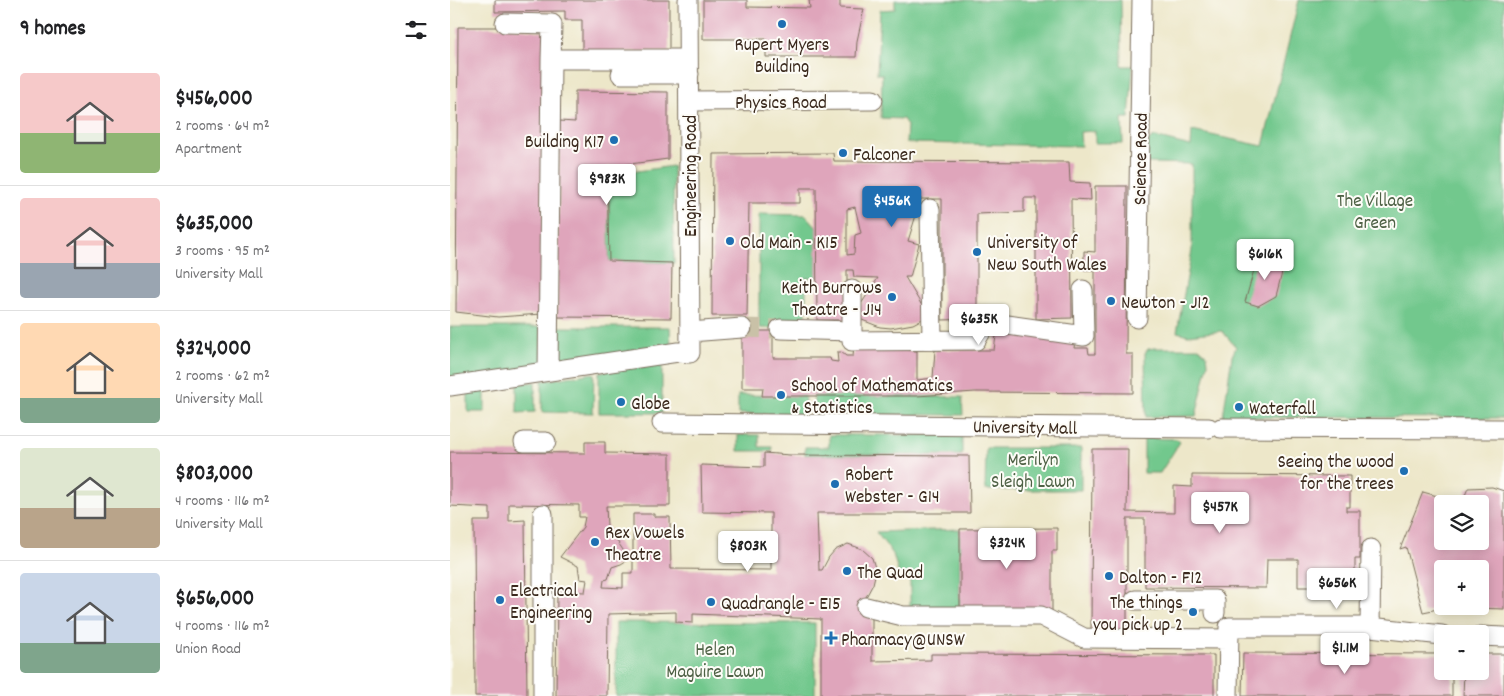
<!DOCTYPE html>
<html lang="en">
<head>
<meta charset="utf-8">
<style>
	:root { --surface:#fff; --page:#f2f2f2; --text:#202124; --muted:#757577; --line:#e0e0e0; --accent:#1f6fb2 }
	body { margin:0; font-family:Dekko,sans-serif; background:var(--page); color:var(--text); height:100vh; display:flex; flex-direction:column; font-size:19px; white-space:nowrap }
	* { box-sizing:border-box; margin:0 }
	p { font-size:16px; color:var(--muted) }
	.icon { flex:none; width:28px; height:28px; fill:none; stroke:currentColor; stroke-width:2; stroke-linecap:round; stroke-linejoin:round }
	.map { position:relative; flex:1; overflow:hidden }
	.details { display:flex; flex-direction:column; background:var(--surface); width:450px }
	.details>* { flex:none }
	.buttons { position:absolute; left:984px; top:495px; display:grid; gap:10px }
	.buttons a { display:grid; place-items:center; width:55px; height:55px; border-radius:5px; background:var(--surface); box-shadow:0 2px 12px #0003; font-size:25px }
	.price { position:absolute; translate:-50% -42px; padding:0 11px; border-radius:5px; background:#fff; color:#222; font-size:16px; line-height:32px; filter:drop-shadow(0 1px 2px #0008) }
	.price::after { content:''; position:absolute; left:50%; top:30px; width:15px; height:11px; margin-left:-8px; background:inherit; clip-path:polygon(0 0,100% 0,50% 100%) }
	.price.active { background:var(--accent); color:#fff }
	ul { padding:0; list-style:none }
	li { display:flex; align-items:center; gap:15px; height:125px; padding:0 20px }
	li+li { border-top:1px solid var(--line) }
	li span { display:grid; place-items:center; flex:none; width:140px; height:100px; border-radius:5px; color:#555 }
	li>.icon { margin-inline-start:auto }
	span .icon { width:60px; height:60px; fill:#fffc; stroke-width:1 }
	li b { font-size:21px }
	h2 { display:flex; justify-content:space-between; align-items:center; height:60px; padding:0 20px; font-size:21px }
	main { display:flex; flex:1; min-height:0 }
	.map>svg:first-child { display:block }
	.green { fill:#72c88d; stroke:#567956 }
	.building { fill:#dfa5bb; fill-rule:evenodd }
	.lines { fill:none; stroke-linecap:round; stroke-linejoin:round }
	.minor-tunnel { stroke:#c9c1a7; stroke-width:19; stroke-dasharray:19 9; stroke-linecap:butt }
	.minor-casing { stroke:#796c5a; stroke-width:21 }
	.minor { stroke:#fff; stroke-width:19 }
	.poi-dot { fill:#1f6fb2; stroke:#fdfcf7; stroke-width:2 }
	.labels { text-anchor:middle; stroke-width:4; stroke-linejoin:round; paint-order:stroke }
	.poi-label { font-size:19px; fill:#3b2a1e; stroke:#fdfcf7; text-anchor:start }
	.street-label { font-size:19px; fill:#3b2a1e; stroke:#fdfcf7 }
	.park-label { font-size:19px; fill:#4e6145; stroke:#fdfcf7 }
</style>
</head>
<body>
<main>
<section class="details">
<h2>9 homes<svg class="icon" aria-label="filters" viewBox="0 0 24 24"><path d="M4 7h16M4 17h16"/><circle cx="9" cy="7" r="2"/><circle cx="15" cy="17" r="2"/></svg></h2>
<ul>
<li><span style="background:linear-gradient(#f6c9c9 60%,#8fb573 0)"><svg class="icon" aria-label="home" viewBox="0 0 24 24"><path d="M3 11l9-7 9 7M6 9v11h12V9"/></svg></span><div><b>$456,000</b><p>2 rooms · 64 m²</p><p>Apartment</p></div></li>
<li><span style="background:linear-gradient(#f6c9c9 65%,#9aa5b1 0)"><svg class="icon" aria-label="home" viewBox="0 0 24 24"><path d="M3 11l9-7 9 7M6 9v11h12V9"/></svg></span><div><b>$635,000</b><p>3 rooms · 95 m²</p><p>University Mall</p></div></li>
<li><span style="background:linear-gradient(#ffd9b3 75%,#7fa58c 0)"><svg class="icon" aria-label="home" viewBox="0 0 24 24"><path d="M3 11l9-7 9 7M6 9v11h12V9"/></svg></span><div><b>$324,000</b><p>2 rooms · 62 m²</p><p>University Mall</p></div></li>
<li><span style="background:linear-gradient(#dfe7d0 60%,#b9a48a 0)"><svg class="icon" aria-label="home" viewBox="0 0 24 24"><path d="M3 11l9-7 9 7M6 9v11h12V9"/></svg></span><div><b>$803,000</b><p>4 rooms · 116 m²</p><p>University Mall</p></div></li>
<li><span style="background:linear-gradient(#c9d6e8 70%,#7fa58c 0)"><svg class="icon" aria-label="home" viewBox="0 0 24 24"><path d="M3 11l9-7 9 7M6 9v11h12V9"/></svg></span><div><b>$656,000</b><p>4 rooms · 116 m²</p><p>Union Road</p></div></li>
</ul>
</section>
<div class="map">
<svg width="1054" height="696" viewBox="0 0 1054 696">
	<rect width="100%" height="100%" fill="#fdfcf7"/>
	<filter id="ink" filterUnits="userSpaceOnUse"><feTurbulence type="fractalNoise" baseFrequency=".02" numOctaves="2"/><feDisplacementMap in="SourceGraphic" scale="10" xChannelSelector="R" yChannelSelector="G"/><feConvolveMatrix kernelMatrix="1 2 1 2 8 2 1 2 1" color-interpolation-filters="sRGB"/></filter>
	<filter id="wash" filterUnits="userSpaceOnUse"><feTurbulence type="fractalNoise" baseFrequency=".0096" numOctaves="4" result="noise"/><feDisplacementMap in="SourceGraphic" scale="20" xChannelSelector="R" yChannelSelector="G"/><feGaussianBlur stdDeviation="1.12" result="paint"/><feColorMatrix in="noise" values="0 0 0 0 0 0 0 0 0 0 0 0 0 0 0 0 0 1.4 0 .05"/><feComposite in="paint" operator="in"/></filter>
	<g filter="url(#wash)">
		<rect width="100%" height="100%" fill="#ede7c9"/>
		<!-- green -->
		<path class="green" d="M445 0H671L672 66H683L679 118H672L673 143H645V131L630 132 631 146 456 143 457 125 453 119 431 118 432 74H427L430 10 445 9Z
			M849 0H1054V418L773 417 782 356 786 347 772 331 738 335 727 332 742 250V164L696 163 698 141 704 137 741 146 742 131 813 146Z
			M223 166 224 263 159 261V175Z
			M309 214 356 215 367 227V277L356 278V329L309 328Z
			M0 327H220L221 348 0 380Z
			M704 348H749L757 355 758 363 746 416 696 417 695 353 698 349Z
			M212 364V413H149V372Z
			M144 373 143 413 92 412V381Z
			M85 382V412L67 413V384Z
			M35 388V412H18V390Z
			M288 395 355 396 354 414H288Z
			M364 395 512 397 513 415 363 414Z
			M288 435H309V447H322V451H288Z
			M379 435H512V455H355V447H379Z
			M694 438 727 439 730 442 710 473H694Z
			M536 448H631V490H535Z
			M510 529V613H460V582L449 575 443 554 426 532Z
			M166 622 365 623V696H166Z"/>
		<g id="blocks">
			<!-- building -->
			<path class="building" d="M45 0H219V51L132 52V20H115V11L45 12Z
				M253 0H297V7L360 8 359 0H390V8L414 9 407 41 406 57H316V39H253Z
				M8 27H59L95 32 92 314 48 317 6 312Z
				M125 91 218 92V159L157 167 159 261 222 263 221 318 107 317 110 121 125 122Z
				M383 153 384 161 619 162 620 182 640 183 641 200 621 199 622 318 586 319V198H574V212L527 214V319L492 320V199H471L458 241 469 244 460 277H455L478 316 463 324 441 328 430 327 412 320 404 315 428 278 404 277 403 270H397V320H367L366 188H350V203H299L297 316H262L263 154ZM405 207 411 233 405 235 404 254 397 255V209Z
				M645 186H677L676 354H683V393L525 392 467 396H312L313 388H292V331H323V358H380L381 361 388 362 387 352H391L396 356H403L404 348 467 351V380L483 378 485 350H544L547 329 625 340 624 348H638L639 354H645V270H634V251L645 252Z
				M808 256 830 261 834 265 826 296 808 306 795 302Z
				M135 442H155V453L220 454V506H156L157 526 179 559 171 564 162 567 158 579 154 580 153 587 173 588V573H183V514H204V517H220L221 569 321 570V513L252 512 251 465 314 467V453L340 455 519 456 520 513H367L369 570H372L379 557 385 550 398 544 412 549 422 558 426 571 423 584 416 597V617H422V661L481 660V654L764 655V696H371V619L243 614V623L226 622V612L158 614 157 696H106L107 591 135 592 137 580 130 579 128 566 110 557 133 527 135 517H129V505L59 504V521L75 520 77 696H25L24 521H40V508L0 506V452L135 453Z
				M642 449H678L677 512 724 513V486L742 487V475L900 476V507H896V511H910V559H905V587H848V559H817L816 588 695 587V519H677V632H641Z
				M1042 487 1054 491V609L1024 608V606H1030V569H992V606L998 607 973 612 956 547 950 549 973 492 1012 503 1018 488ZM992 504H1030V541H992Z
				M607 528V551H602V613H510V529Z
				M793 653 992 654V671H1002V696H792Z
				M1030 654H1054V696H1013L1014 671H1030Z"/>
		</g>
	</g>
	<g filter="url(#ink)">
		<use href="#blocks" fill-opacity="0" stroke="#796c5a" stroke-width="1"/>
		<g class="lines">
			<!-- minor-tunnel -->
			<path class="minor-tunnel" d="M292 328 330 329"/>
			<!-- minor casing -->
			<g class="minor-casing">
				<path id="minor" d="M55 23 102 24 101 59
					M171 74H239
					M239 101 423 100
					M480 209 482 339
					M687 318 692 0
					M330 329 402 331V341L526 340 537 322 634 336 633 290
					M402 331V290
					M240 332 292 328
					M98 371 101 59H238
					M0 386 228 352 240 353 238 0
					M212 423 759 428
					M771 428 1054 429
					M74 442H96
					M93 514V696
					M685 600H765V613
					M416 607 453 616H591L634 638 779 639
					M920 627 921 549
					M1030 636 1054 637
					M778 696 779 627H920L992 635"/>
			</g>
			<!-- minor -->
			<use href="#minor" class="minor"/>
		</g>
	</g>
	<!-- markers -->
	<g class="poi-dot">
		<circle cx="332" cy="24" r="5"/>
		<circle cx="164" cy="140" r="5"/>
		<circle cx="393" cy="153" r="5"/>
		<circle cx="280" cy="241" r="5"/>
		<circle cx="527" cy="252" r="5"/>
		<circle cx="442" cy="297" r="5"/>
		<circle cx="661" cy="301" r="5"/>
		<circle cx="331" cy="395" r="5"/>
		<circle cx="171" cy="402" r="5"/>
		<circle cx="789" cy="407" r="5"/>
		<circle cx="954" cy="471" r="5"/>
		<circle cx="385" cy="484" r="5"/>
		<circle cx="145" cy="542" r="5"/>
		<circle cx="397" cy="571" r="5"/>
		<circle cx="659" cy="576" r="5"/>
		<circle cx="50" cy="600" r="5"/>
		<circle cx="261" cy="602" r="5"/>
		<circle cx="743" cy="612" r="5"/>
		<path d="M378.5 630.5h5v5h5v5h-5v5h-5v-5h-5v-5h5z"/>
	</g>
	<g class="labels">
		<!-- poi labels -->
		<g class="poi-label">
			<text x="332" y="50" text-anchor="middle">Rupert Myers<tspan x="332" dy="22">Building</tspan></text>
			<text x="154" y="147" text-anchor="end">Building K17</text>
			<text x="403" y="160">Falconer</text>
			<text x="290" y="248">Old Main - K15</text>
			<text x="537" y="248">University of<tspan x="537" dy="22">New South Wales</tspan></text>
			<text x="432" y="293" text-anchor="end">Keith Burrows<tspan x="432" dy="22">Theatre - J14</tspan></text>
			<text x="671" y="308">Newton - J12</text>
			<text x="341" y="391">School of Mathematics<tspan x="341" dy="22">&amp; Statistics</tspan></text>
			<text x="181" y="409">Globe</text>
			<text x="799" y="414">Waterfall</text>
			<text x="944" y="467" text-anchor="end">Seeing the wood<tspan x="944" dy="22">for the trees</tspan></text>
			<text x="395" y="480">Robert<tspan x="395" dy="22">Webster - G14</tspan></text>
			<text x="155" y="538">Rex Vowels<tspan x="155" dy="22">Theatre</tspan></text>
			<text x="407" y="578">The Quad</text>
			<text x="669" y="583">Dalton - F12</text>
			<text x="60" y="596">Electrical<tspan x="60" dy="22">Engineering</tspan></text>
			<text x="733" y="608" text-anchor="end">The things<tspan x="733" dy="22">you pick up 2</tspan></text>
			<text x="271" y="609">Quadrangle - E15</text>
			<text x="391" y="645">Pharmacy@UNSW</text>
		</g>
		<!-- street labels -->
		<g class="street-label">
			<text x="331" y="108">Physics Road</text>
			<text transform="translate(689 159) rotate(-89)" y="7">Science Road</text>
			<text transform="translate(239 176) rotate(-90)" y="7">Engineering Road</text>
			<text transform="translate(575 426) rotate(1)" y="7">University Mall</text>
		</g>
		<!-- park labels -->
		<g class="park-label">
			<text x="925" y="206">The Village<tspan x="925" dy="22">Green</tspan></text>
			<text x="583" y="465">Merilyn<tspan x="583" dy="22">Sleigh Lawn</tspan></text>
			<text x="265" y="655">Helen<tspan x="265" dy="22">Maguire Lawn</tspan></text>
		</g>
	</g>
</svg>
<div class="buttons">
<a><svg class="icon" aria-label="layers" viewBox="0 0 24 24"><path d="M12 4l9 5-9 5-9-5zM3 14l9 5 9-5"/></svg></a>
<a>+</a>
<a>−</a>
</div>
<b class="price" style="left:157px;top:206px">$983K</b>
<b class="price active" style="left:442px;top:228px">$456K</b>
<b class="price" style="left:815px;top:281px">$616K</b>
<b class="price" style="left:529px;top:346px">$635K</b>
<b class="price" style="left:770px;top:534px">$457K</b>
<b class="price" style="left:557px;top:570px">$324K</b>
<b class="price" style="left:298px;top:573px">$803K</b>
<b class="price" style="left:887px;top:610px">$656K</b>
<b class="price" style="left:895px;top:675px">$1.1M</b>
</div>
</main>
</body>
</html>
